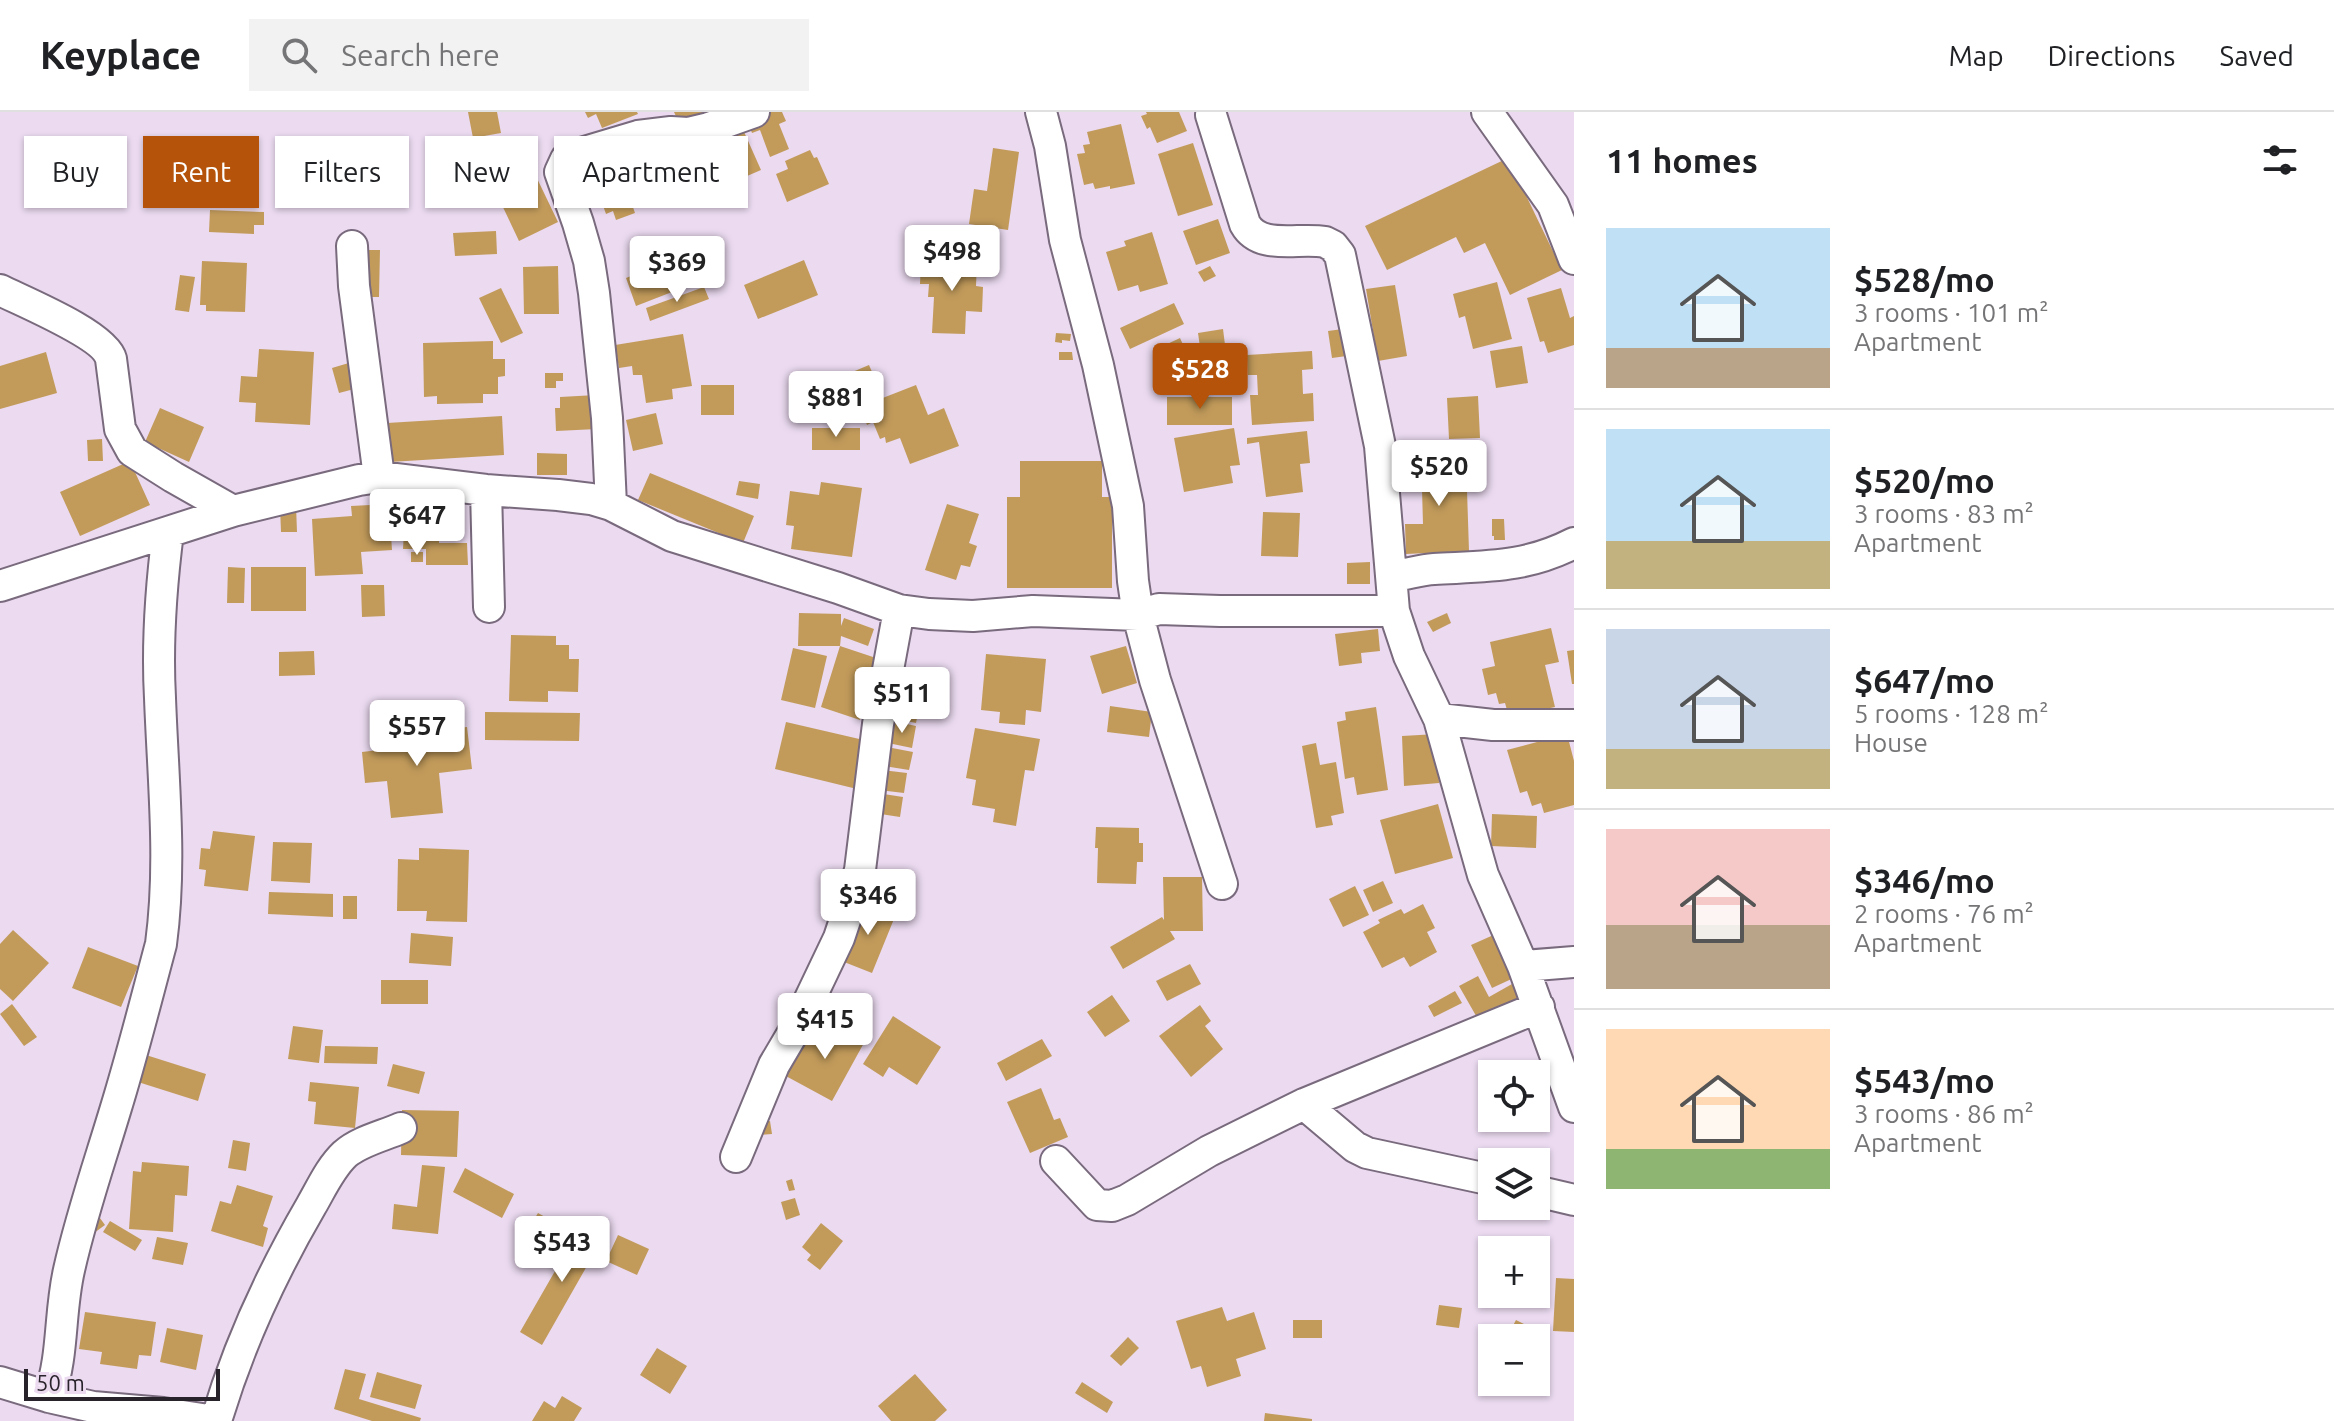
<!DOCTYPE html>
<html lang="en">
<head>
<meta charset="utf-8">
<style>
	:root { --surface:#fff; --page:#f2f2f2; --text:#202124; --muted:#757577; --line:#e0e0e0; --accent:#b45309 }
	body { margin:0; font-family:Ubuntu,sans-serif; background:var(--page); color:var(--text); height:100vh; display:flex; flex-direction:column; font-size:30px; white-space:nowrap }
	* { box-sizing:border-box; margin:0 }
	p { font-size:26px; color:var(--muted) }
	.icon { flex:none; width:44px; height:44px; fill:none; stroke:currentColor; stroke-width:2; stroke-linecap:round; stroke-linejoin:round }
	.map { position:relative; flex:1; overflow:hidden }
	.panel { display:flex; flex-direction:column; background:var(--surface); width:760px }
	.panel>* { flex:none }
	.banner { position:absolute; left:24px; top:24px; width:760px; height:72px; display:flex; gap:16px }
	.fabs { position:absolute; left:1478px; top:948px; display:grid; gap:16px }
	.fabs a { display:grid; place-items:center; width:72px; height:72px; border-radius:0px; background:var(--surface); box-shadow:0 2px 6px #0004; font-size:40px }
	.scale { position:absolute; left:24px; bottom:20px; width:196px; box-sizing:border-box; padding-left:8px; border:4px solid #28222a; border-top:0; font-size:22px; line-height:28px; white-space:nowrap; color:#28222a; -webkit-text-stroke:6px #ebdaf0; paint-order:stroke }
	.price { position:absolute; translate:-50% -68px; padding:0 18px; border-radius:8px; background:#fff; color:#222; font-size:26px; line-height:52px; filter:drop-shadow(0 2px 4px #0008) }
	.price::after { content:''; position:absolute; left:50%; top:48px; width:24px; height:18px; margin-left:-12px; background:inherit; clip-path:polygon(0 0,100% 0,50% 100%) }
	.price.on { background:var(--accent); color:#fff }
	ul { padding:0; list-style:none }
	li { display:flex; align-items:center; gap:24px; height:200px; padding:0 32px }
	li+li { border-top:2px solid var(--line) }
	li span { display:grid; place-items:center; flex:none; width:224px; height:160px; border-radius:0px; color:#555 }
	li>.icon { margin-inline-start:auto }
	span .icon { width:96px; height:96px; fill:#fffc; stroke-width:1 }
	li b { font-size:34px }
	h2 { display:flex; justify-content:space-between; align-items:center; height:96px; padding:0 32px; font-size:34px }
	.chip { padding:0 28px; border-radius:0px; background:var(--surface); box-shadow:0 2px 6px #0004; font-size:28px; line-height:72px }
	.chip.on { background:var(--accent); color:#fff }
	header { display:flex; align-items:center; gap:48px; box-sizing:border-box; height:112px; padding:0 40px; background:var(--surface); border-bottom:2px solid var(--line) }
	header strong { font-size:38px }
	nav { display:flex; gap:44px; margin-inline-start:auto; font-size:28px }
	.search { width:560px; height:72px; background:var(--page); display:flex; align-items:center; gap:20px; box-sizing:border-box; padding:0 28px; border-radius:0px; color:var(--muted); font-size:30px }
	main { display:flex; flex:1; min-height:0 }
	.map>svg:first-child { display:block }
	.building { fill:#c29b5b }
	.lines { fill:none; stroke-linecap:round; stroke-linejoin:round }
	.minor-casing { stroke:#796a7d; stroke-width:34 }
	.minor { stroke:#fff; stroke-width:30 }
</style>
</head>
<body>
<header>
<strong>Keyplace</strong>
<div class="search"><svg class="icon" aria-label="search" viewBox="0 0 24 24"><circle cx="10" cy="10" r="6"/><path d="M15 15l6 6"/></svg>Search here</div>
<nav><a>Map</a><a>Directions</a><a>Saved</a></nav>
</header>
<main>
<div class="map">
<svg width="1574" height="1309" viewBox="0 0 1574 1309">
	<rect width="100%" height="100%" fill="#ebdaf0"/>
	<!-- building -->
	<path class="building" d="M468 0H497L501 21 473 26Z
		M585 0H637L638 2 602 16 596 2 588 6Z
		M674 0H710L680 13Z
		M765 0H782L786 9 779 12 789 37 770 45 760 18 752 21 746 7Z
		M1146 0H1179L1187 19 1157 31 1150 15 1147 17 1141 4 1147 2Z
		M1121 12 1135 72 1110 77V74L1095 77 1093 71 1084 73 1077 42 1085 41 1083 33 1090 32 1087 20Z
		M741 13 761 58 703 83 683 38Z
		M655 31 673 83 646 93 643 86 636 89 628 67 605 75 597 51Z
		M1193 31 1213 93 1178 104 1158 42Z
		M503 35 511 52 482 66 474 49Z
		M993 36 1019 40 1008 118 969 112 974 77 987 79Z
		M810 38 814 46 817 45 829 72 787 90 776 62 788 57 785 49Z
		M1508 46 1562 158 1510 183 1485 131 1464 141 1456 125 1387 158 1365 114Z
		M532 56 558 110 519 129 493 74Z
		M626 75 635 101 616 108 613 99 606 102 600 85Z
		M210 98 264 100V113H254V122L209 120Z
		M1218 107 1230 141 1196 153 1183 119Z
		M496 119 497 142 455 144 453 121Z
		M1152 120 1168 172 1140 180 1138 173 1118 179 1106 140 1126 134 1124 129Z
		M363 138H380L379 185H363Z
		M696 138 708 166 636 194 626 166Z
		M921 147 977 150 976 174 983 175 982 200 966 199 965 222 932 221 934 185H928L929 172H920Z
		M804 148 818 183 758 207 744 173Z
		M202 149 247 151 245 200 206 199V193H200Z
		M558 154 559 202H524L523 155Z
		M1210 154 1216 164 1204 170 1198 160Z
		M180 163 195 165 189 200 175 198Z
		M1497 170 1512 227 1473 237 1465 204 1459 206 1453 182Z
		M1395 173 1407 244 1378 249 1366 177Z
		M704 175 709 187 650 209 646 196Z
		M501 176 523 221 501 231 479 186Z
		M1561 176 1570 206 1574 204V233L1548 241 1544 229 1540 230 1527 186Z
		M1174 191 1184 212 1130 237 1120 216Z
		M1350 216 1354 243 1332 246 1328 219Z
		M1223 217 1231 280 1204 283 1200 257 1213 256 1211 234 1200 235 1198 221Z
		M1056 221 1071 222 1070 229 1062 228V231L1055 230Z
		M683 222 692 274 672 277 673 287 646 291 642 263H633L632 254 619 256 615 233Z
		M1180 226 1189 246 1172 253 1163 234Z
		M493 229V247H505V264L498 265V282H483V291L437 292V284L424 285 423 231Z
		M1522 234 1528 271 1496 276 1490 239Z
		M259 237 314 240 310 313 255 310 256 291 239 290 241 264 257 265Z
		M1312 239 1313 257 1302 258 1303 282 1313 281 1314 309 1252 313 1250 283H1258L1257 263H1248L1247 243Z
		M46 240 57 281 0 297V254Z
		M1059 240H1072L1073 248H1059Z
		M352 250 358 276 339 281 332 256Z
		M869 253 876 269 857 277 850 261Z
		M545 261H563V269H556V276H545Z
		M701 273H734V303H701Z
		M916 273 928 303 944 296 959 334 910 352 900 326 886 331 885 325 880 327 873 310 867 313 857 286 872 280 875 289Z
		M596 283 597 317 556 319 555 296H560V285Z
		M1478 284 1480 326 1449 327 1447 286Z
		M1167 285H1232V313H1167Z
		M160 296 204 315 189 350 145 330Z
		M656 301 663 332 633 339 626 308Z
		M502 304 504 343 390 350 387 311Z
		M812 316H860V338H812Z
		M1234 316 1240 353 1230 354 1233 371 1184 380 1174 326Z
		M1307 319 1310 351 1300 352 1303 380 1266 385 1259 330 1247 332V326Z
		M102 327 103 349H88L87 328Z
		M537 341 567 342V363H537Z
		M130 349 150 393 80 424 60 380Z
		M1020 349H1102V385H1112V476H1007V385H1020Z
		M1469 352 1470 377 1467 378 1469 439 1406 442 1405 412H1423L1422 377H1401L1400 354Z
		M650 361 754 404 743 431 638 388Z
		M739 369 760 372 758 387 736 383Z
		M821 370 862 376 852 445 791 437 794 414 786 413 790 379 819 383Z
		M389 392 392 438 361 440 363 462 315 464 312 407 352 404 351 394Z
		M947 392 979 402 969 431 977 434 970 455 961 453 956 468 925 458Z
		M296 393 297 420H281L280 394Z
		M1263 400 1300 401 1298 445 1261 444Z
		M1492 407H1504L1505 428H1494V424H1492Z
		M404 419H439V431H467L468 453H426V437H403Z
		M411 440H423V450H411Z
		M1370 450V472H1347V451Z
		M228 455 245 456 244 491H227Z
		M251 455H306V499H251Z
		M361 473H384L385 504 362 505Z
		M799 501 841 502V514L844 506 874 517 868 534 841 524 840 534 879 547 860 608 821 595 840 534H798Z
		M1447 501 1451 511 1433 520 1427 510Z
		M1551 516 1559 550 1545 553 1555 595 1509 605 1505 591 1499 592 1496 581 1488 583 1482 557 1495 554 1490 530Z
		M1378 517 1380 539 1361 541 1362 551 1339 554 1335 522Z
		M511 523 556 524V533H569V547H579L578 580 548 579V590L509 589Z
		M1126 534 1137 571 1102 582 1090 544Z
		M793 536 827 544 815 596 781 588Z
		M1574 538V572H1572L1567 539Z
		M314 539 315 563 279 564V540Z
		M986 542 1046 547 1041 600 1026 598 1025 613 999 611 1000 600 981 598Z
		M901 558 925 562 921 588 897 583Z
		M896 587 920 591 916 611 893 606Z
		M1110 594 1152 600 1149 625 1107 620Z
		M1376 595 1388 678 1357 683 1354 665 1345 667 1337 610 1346 608 1345 600Z
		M485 600 580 601 579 629 485 628Z
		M893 609 916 614 912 636 888 631Z
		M786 610 868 629 857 677 775 657Z
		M467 615 472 657 439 661 443 701 391 706 387 669 365 671 362 640 379 638 378 624Z
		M975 616 1040 627 1034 659 1025 658 1016 714 993 710 995 697 972 693 976 668 966 666Z
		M1437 622 1439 671 1404 674 1402 624Z
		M1567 622 1574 649V693L1544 701 1541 691 1532 694 1527 679 1520 681 1507 638Z
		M1316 631 1320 653 1336 650 1344 701 1331 704 1333 713 1316 716 1302 634Z
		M887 635 913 640 909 658 884 654Z
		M882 658 907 661 904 681 879 678Z
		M877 681 903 685 900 705 874 701Z
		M1438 692 1453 746 1395 762 1380 708Z
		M1492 702 1537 704 1536 736 1491 734Z
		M1096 715 1139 716V731H1143V750H1137L1136 772 1097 771 1098 736H1095Z
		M213 719 255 724 248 779 204 774 206 758 199 757 201 736 210 737Z
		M273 730 312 731 310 771 271 769Z
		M419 736 469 738 467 810 426 809 427 799H397L398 747 419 748Z
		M1163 765H1202L1203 819H1170L1175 827 1123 857 1110 835 1162 805 1164 808Z
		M1383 769 1393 791 1373 800 1363 778Z
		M1355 774 1369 803 1343 815 1329 787Z
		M269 780 333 782V805L268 802Z
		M343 784H357V807H343Z
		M863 789 896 802 872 861 839 848Z
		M1423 792 1435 816 1427 820 1437 840 1410 855 1404 845 1382 856 1363 820 1380 811 1378 808 1401 797 1404 802Z
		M13 818 49 851 13 889 0 877V832Z
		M411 821 453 825 451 854 409 851Z
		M1498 821 1518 864 1492 876 1471 833Z
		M88 835 138 854 121 895 72 876Z
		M1190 852 1201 872 1167 889 1156 869Z
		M1478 864 1489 885 1512 872 1519 885 1479 909 1459 874Z
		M381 868H428V892H381Z
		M1455 879 1462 891 1434 905 1428 894Z
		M1112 883 1130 909 1105 925 1087 900Z
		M12 892 37 925 24 934 0 902Z
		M1200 893 1211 909 1205 914 1223 937 1191 965 1159 924Z
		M893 904 941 935 917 973 889 955 883 965 863 952Z
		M834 912 865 929 832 989 784 963 810 918 826 926Z
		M293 914 323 918 319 951 288 947Z
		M1042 927 1052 944 1006 969 997 951Z
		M325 934 378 935 377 952 324 951Z
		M146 943 206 962 198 989 138 970Z
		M393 952 425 960 419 982 387 974Z
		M310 970 359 975 355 1016 314 1012 316 990 308 989Z
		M1041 976 1054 1008 1060 1006 1068 1025 1030 1041 1007 990Z
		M402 998 459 999 457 1045 401 1043Z
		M770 1009 772 1022 759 1023 758 1010Z
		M233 1028 250 1031 246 1059 228 1056Z
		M142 1050 189 1054 187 1084 175 1083 173 1120 129 1117 133 1059 141 1060Z
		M422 1053 445 1055 438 1122 392 1117 394 1092 417 1095Z
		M465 1056 514 1082 502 1106 453 1080Z
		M792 1067 795 1078 789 1079 786 1069Z
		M237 1073 273 1084 263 1114 268 1116 263 1135 211 1119 220 1089 231 1092Z
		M795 1086 800 1103 786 1108 781 1090Z
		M92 1095 105 1113 94 1121 86 1109Z
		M538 1101 570 1119 563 1132 530 1114Z
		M110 1109 142 1128 135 1139 103 1120Z
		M821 1111 843 1129 820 1158 807 1148 811 1143 802 1135Z
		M582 1112 604 1124 542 1233 520 1220Z
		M618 1123 649 1137 637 1163 606 1149Z
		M157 1125 188 1131 183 1153 152 1147Z
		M1556 1166 1574 1167V1220L1553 1219Z
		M1439 1193 1462 1196 1459 1216 1436 1213Z
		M1222 1195 1227 1209 1254 1200 1266 1237 1236 1247 1241 1264 1207 1275 1201 1254 1191 1257 1176 1209Z
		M85 1200 156 1210 151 1244 139 1243 137 1257 100 1252 102 1240 79 1237Z
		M1293 1208H1322V1226H1293Z
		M1516 1208 1526 1213 1518 1226H1512L1508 1223Z
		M167 1216 203 1223 196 1258 160 1250Z
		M1128 1225 1139 1236 1121 1254 1110 1244Z
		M657 1236 687 1254 670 1282 640 1263Z
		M345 1257 366 1262 359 1287 421 1306 420 1309H372L334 1297Z
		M377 1260 422 1273 415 1297 370 1285Z
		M915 1262 947 1298 935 1309H891L878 1294Z
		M1082 1270 1113 1290 1107 1301 1075 1281Z
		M562 1284 582 1296 574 1309H532L544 1289 555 1296Z
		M1265 1301 1312 1307V1309H1264Z"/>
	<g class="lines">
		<!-- minor casing -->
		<g class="minor-casing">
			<path id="minor" d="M1041 0 1050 34 1065 128 1098 253 1128 394 1133 469 1138 503 1155 568 1222 772
				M1487 0 1553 93 1574 147
				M1211 3 1245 112C1260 139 1299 125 1325 130L1333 134 1340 143 1380 334 1394 499 1409 544 1439 607 1483 763 1523 854 1574 995
				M352 134 354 174 379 365
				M0 178C24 190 105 223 111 247L120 317 132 339 173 365 233 399
				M486 378 489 495
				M611 393 607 306 594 181 589 149 578 111 560 60 566 47 571 44 638 24 671 20 688 21 709 16 754 0
				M1391 464C1405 463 1419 458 1434 457 1487 454 1525 456 1574 431
				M0 474 233 399 359 368 379 365 486 378 558 383 591 387 611 393 672 424 838 476 899 498 929 502 973 504 1033 499 1138 503 1159 497 1220 499H1394
				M1439 607 1493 613H1574
				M1523 854 1574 850
				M1304 992 1355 1035 1367 1041 1492 1068
				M736 1045 774 953 797 914 839 826 848 799 860 758 878 612 899 498
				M1056 1049 1097 1093 1112 1094 1127 1088 1209 1039 1304 992 1539 895
				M1536 1079 1574 1088
				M0 1270 49 1285 93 1295 163 1301 215 1309
				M49 1285C64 1242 59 1202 69 1158 81 1104 99 1052 115 999 132 944 146 888 161 832 172 751 163 668 160 586 157 532 161 475 168 420
				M216 1309C238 1235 272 1161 311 1094 321 1077 330 1056 345 1042 360 1029 383 1024 401 1016"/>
		</g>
		<!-- minor -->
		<use href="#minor" class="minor"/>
	</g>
</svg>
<div class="fabs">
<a><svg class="icon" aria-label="locate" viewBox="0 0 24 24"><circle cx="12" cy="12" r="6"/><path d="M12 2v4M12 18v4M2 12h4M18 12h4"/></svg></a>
<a><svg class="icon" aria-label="layers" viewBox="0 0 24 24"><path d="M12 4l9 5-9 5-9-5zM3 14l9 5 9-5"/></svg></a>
<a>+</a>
<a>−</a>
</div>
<div class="scale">50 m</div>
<b class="price" style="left:952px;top:181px">$498</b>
<b class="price" style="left:677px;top:192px">$369</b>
<b class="price on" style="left:1200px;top:299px">$528</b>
<b class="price" style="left:836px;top:327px">$881</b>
<b class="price" style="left:1439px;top:396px">$520</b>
<b class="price" style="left:417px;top:445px">$647</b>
<b class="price" style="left:902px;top:623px">$511</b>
<b class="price" style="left:417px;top:656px">$557</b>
<b class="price" style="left:868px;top:825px">$346</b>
<b class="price" style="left:825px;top:949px">$415</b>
<b class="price" style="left:562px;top:1172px">$543</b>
<div class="banner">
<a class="chip">Buy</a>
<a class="chip on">Rent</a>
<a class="chip">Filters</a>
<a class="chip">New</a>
<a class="chip">Apartment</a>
</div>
</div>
<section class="panel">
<h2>11 homes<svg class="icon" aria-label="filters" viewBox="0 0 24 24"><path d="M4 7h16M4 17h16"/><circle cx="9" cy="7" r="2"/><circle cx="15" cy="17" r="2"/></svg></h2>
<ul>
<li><span style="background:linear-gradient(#bfe0f5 75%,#b9a48a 0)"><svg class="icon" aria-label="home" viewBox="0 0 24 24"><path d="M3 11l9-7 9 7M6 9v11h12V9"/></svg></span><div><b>$528/mo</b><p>3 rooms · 101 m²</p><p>Apartment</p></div></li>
<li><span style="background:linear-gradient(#bfe0f5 70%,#c2b280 0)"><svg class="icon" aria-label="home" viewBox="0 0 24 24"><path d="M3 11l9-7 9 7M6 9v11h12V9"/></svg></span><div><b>$520/mo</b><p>3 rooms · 83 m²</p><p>Apartment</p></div></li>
<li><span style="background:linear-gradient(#c9d6e8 75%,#c2b280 0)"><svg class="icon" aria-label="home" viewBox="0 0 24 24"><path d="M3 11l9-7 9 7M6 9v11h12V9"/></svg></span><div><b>$647/mo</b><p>5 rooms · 128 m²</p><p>House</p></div></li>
<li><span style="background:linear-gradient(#f6c9c9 60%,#b9a48a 0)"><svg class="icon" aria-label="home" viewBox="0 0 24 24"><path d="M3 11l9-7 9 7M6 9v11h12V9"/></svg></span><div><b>$346/mo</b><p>2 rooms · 76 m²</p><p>Apartment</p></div></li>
<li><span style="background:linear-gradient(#ffd9b3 75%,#8fb573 0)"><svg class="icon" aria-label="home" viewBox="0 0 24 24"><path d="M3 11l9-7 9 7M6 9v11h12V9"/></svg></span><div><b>$543/mo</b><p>3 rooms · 86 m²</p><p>Apartment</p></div></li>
</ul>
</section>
</main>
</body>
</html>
